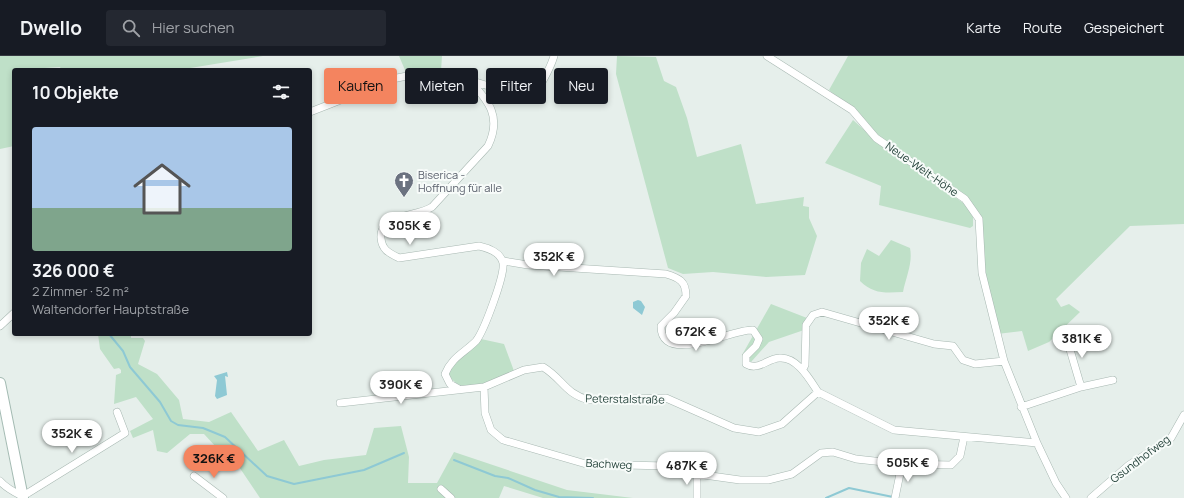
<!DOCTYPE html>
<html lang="de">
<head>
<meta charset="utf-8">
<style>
	:root { --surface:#171b24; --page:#242831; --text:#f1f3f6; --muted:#9ea1a6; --line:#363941; --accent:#f4845f }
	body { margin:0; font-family:Manrope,sans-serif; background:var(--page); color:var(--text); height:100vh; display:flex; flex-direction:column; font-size:15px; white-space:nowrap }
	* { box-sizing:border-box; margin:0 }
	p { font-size:13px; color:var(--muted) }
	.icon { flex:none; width:22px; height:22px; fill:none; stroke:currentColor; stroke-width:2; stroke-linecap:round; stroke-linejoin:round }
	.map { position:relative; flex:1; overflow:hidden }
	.side { position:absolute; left:12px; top:12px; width:300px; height:268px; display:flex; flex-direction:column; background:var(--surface); border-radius:4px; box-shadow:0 2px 6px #0003 }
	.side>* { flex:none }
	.banner { position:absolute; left:324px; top:12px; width:380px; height:36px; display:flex; gap:8px }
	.price { position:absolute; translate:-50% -34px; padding:0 9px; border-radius:14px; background:#fff; color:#222; font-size:13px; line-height:26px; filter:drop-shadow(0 1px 2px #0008) }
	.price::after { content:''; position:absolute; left:50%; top:24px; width:12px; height:9px; margin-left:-6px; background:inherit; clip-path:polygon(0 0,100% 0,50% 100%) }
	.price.current { background:var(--accent); color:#111 }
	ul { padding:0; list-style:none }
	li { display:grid; align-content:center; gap:8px; height:212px; padding:0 20px }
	li span { display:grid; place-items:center; height:124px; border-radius:4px; color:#555 }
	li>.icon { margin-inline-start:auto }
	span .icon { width:72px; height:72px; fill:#fffc; stroke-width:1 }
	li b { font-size:17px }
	h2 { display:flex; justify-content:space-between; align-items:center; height:48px; padding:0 20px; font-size:17px }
	.tag { padding:0 14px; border-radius:4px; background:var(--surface); box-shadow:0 2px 6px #0003; font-size:14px; line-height:36px }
	.tag.current { background:var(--accent); color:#111 }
	header { display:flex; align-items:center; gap:24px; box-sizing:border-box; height:56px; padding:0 20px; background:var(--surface); border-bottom:1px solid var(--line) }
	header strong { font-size:19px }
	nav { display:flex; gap:22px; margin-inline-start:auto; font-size:14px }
	.search { width:280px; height:36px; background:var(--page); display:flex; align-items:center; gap:10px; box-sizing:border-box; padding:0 14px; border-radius:4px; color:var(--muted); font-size:15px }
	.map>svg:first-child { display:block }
	.green { fill:#bfe0c8 }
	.water { fill:#8ec9d4 }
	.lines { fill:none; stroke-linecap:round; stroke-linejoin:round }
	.stream { stroke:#8ec9d4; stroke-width:2 }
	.street-casing { stroke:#a8b8b2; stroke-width:8 }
	.secondary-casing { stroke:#a4bbb3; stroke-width:12 }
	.street { stroke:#fff; stroke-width:7 }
	.secondary { stroke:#fff; stroke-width:10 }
	.labels { text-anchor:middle; stroke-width:4; stroke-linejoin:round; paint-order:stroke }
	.street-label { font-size:11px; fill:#24423a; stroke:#f7fbf9 }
	.worship-label { font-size:11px; fill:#5b616d; stroke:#f7fbf9; text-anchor:start }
</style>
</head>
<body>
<header>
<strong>Dwello</strong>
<div class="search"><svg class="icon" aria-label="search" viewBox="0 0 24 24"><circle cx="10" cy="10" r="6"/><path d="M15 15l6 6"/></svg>Hier suchen</div>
<nav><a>Karte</a><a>Route</a><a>Gespeichert</a></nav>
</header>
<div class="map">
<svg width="1184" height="442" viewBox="0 0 1184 442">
	<rect width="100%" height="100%" fill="#e6efeb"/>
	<!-- green -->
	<path class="green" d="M0 0H263L178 14H59L61 13 60 11 14 14V90L0 93Z
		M399 0H442L441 15 405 14Z
		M617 0 656 1 664 25 676 31 687 62 697 101 741 88 756 148 804 141 803 150 809 151V162L817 180 805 219 766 221 713 216 683 218 668 212 616 18Z
		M848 0H1184V168L1130 170 1056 243 1061 251 1069 248 1080 256 1049 286 1028 295 1022 275 997 278 982 217 979 163 965 143 876 82 852 54 829 34Z
		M853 64 878 86 966 149 973 161V170L970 172 879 149 881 130 825 107Z
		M891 184 910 192C913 207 906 221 903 236 885 237 873 238 860 225L861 207 867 193 879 200Z
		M771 248 807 262 804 274 769 286 751 306 742 299Z
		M98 278H131V282H143L145 285 138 308 157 318 179 344 183 363 209 366 231 356 258 395 284 384 299 410 324 404 366 399 374 372 401 370 409 401 408 427H437L454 396 567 434 633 442H543L504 430 499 442H260L231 399 214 405 210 399 216 391 204 378H190L167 397 157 395 153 374 133 382 130 375 153 363 136 341 114 348 116 319 121 317V314L119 312 114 313 100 293Z
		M481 283 504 288 514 315C496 323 460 344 448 317L450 311Z"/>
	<!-- water -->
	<path class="water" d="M638 244 641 245 645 251 642 259 633 252V246Z
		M227 316 228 321 225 320 227 339 217 343 215 340 217 324 214 320Z"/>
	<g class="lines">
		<!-- stream -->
		<path class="stream" d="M109 278 123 295 130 311 160 346 171 365 178 369 203 372 225 381 267 420 294 428 364 414 404 397
			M454 404 495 420 508 422 535 434 559 441 593 442
			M826 442 849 432 893 441"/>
		<!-- street casing -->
		<g class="street-casing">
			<path id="street" d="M767 0 852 54 876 82 965 143 979 163 982 217 1004 305 1037 387
				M310 56 397 22 407 20 437 19 469 24 528 42C538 38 551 10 554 0
				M503 205 528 209 666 218C679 222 686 225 686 240L674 257 661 270C661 311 734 272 753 274L759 283 756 290 746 300V308C758 315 767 303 779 302 797 300 810 324 818 336
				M0 270 14 257
				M1066 280 1081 331
				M803 313 805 309 806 269 813 259 822 256 934 288 953 290 963 304 975 308 1004 305
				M484 331 485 357 491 374 503 384 586 408 666 410 697 418 740 424H768L792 418 821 397 833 396 856 403 902 408 951 409 960 400 964 381
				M459 333 450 328 445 318C452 301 464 297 476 285 484 275 505 219 503 207 501 197 488 192 479 190L399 202C389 197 382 194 381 182 379 158 417 161 432 151L488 90C502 61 489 45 469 24
				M340 347 484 331 524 314 543 311C563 323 565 338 589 344L666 342 734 372 759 376 782 368 818 336 894 374 1037 387 1056 427 1066 442
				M1021 351 1081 331 1113 324
				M194 420 223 442
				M0 425C6 432 14 436 22 440L28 437 125 377 117 356
				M441 433 451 442
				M697 442V418
				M895 442 902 408
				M1091 442 1129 409 1171 382 1184 359"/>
		</g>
		<!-- secondary casing -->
		<g class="secondary-casing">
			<path id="secondary" d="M0 327 23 442"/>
		</g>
		<!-- street -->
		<use href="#street" class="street"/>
		<!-- secondary -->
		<use href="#secondary" class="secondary"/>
	</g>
	<!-- icons -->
	<defs>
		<g id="church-pin" transform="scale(1)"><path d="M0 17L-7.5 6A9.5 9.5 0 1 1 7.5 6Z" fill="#6b7280" stroke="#f7fbf9"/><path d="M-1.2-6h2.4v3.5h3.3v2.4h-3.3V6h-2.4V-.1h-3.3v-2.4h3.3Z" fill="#fff"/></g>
	</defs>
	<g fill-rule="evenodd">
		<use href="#church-pin" x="404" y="125"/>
	</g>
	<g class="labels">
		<!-- street labels -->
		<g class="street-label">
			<text transform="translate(922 113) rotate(35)" y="4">Neue-Welt-Höhe</text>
			<text transform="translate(625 343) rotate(1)" y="4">Peterstalstraße</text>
			<text transform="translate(1140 403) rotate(-37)" y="4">Gsundhofweg</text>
			<text transform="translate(609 408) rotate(3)" y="4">Bachweg</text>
		</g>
		<!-- worship labels -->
		<g class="worship-label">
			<text x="418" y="123">Biserica -<tspan x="418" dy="13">Hoffnung für alle</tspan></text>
		</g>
	</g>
</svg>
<b class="price" style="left:410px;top:190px">305K €</b>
<b class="price" style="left:554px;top:221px">352K €</b>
<b class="price" style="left:889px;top:285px">352K €</b>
<b class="price" style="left:696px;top:296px">672K €</b>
<b class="price" style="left:1082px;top:303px">381K €</b>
<b class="price" style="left:401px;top:349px">390K €</b>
<b class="price" style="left:72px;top:398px">352K €</b>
<b class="price current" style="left:214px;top:423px">326K €</b>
<b class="price" style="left:908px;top:427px">505K €</b>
<b class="price" style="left:687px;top:430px">487K €</b>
<div class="banner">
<a class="tag current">Kaufen</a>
<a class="tag">Mieten</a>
<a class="tag">Filter</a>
<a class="tag">Neu</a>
</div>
<section class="side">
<h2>10 Objekte<svg class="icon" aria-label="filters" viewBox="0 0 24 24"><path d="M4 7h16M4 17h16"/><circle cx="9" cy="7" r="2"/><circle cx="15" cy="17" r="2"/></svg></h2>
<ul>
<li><span style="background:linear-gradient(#a9c7e8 65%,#7fa58c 0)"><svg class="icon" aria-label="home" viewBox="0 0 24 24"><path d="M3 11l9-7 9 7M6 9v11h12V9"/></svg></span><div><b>326 000 €</b><p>2 Zimmer · 52 m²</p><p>Waltendorfer Hauptstraße</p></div></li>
</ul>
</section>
</div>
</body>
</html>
